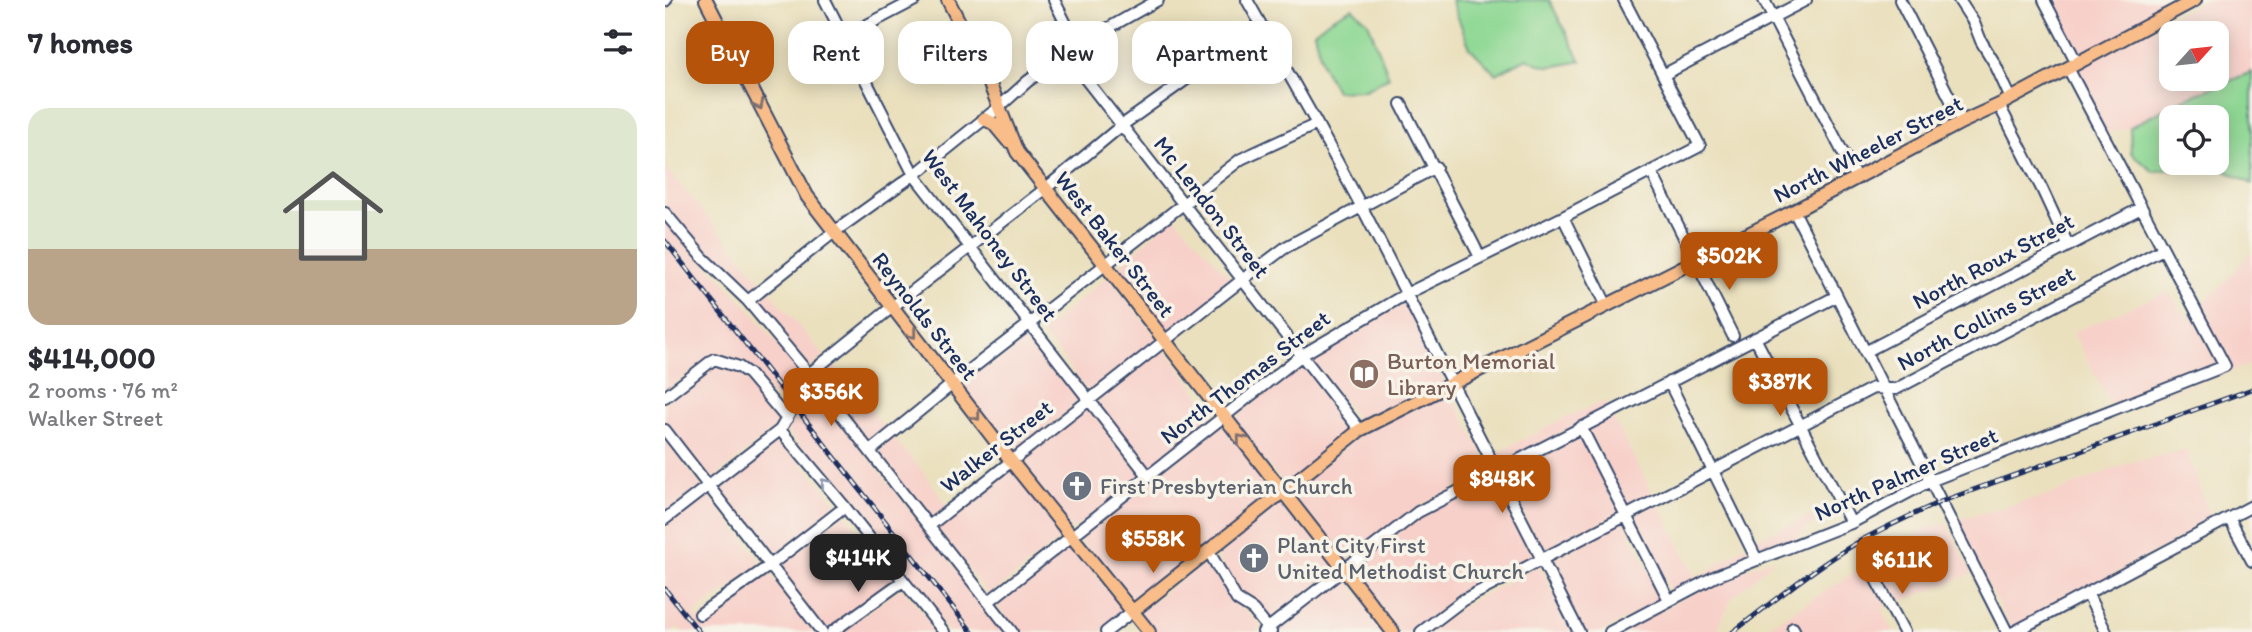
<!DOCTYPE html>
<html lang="en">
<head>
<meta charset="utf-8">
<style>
	:root { --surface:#fff; --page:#f2f2f3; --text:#2b2b33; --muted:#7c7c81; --line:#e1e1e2; --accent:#b45309 }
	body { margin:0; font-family:Itim,sans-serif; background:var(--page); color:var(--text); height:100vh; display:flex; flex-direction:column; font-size:26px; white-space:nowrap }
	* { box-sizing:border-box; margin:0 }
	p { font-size:23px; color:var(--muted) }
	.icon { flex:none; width:38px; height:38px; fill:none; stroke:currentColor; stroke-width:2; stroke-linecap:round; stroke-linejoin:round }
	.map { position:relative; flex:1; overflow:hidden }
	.details { display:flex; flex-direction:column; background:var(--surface); width:665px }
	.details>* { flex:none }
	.guide { position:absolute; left:21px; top:21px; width:665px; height:63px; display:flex; gap:14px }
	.needle { width:46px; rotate:63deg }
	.fabs { position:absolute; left:1494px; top:21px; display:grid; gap:14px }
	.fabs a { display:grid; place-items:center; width:70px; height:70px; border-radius:14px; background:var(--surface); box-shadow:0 4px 18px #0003; font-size:35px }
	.price { position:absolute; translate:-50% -60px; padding:0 16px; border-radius:14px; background:var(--accent); color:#fff; font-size:23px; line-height:46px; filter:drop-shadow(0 2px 4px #0008) }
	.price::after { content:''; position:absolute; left:50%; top:42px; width:21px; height:16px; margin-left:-10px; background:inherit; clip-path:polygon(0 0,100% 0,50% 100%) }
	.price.current { background:#222; color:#fff }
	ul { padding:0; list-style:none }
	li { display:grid; align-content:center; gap:14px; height:371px; padding:0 28px }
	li+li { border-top:2px solid var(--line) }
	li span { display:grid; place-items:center; height:217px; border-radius:21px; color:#555 }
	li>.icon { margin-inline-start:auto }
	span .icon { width:126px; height:126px; fill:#fffc; stroke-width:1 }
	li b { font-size:30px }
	h2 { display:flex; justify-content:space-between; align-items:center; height:84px; padding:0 28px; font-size:30px }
	.pill { padding:0 24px; border-radius:21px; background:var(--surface); box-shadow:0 4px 18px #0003; font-size:24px; line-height:63px }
	.pill.current { background:var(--accent); color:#fff }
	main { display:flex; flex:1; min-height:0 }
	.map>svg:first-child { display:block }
	.built { fill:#f7d0c9; fill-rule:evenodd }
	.green { fill:#8fd894; stroke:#558479; stroke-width:2 }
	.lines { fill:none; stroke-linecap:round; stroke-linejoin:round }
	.minor-casing { stroke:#3a4a6c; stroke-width:14 }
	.major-casing { stroke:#3a4a6c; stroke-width:16 }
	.minor { stroke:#fff; stroke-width:10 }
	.major { stroke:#f8bd89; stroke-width:12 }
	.rail-casing { stroke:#1b2f5e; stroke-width:5 }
	.rail { stroke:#f7f3e8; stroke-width:2.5; stroke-dasharray:8; stroke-linecap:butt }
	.oneway { stroke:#7e6f71 }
	.oneway2 { stroke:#8d97ae }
	.labels { text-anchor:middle; stroke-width:7; stroke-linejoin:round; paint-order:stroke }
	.street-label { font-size:23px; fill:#1b2f5e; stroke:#f7f3e8 }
	.education-label { font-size:23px; fill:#785e54; stroke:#f7f3e8; text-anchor:start }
	.worship-label { font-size:23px; fill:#5b616d; stroke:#f7f3e8; text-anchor:start }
</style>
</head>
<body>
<main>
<section class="details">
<h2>7 homes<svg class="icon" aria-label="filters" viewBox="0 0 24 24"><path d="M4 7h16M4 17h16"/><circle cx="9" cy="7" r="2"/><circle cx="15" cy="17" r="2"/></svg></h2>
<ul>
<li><span style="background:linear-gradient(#dfe7d0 65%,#b9a48a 0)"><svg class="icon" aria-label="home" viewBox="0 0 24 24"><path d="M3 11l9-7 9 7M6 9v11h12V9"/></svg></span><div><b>$414,000</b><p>2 rooms · 76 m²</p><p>Walker Street</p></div></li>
</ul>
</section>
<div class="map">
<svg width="1587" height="632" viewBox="0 0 1587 632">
	<rect width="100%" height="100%" fill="#f7f3e8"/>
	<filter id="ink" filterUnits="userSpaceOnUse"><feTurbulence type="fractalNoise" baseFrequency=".0143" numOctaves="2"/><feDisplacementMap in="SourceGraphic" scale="14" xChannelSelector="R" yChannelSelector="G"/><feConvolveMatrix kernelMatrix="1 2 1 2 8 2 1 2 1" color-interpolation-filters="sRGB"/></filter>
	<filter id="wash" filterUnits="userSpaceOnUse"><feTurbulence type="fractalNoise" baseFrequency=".00686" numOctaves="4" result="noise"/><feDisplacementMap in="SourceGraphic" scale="28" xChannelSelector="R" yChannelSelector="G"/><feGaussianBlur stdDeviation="1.57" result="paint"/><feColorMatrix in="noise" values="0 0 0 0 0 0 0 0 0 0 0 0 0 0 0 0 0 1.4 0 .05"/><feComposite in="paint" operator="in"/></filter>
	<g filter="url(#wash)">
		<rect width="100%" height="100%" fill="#eae0bd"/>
		<!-- built -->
		<path class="built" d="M1385 0H1506L1510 7 1415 57Z
			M1539 0H1587V72L1519 99 1465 127 1442 133 1409 70ZM1507 33H1552V79H1507Z
			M0 167 99 284 84 296 40 254 0 206Z
			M509 216 568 281 501 335 450 270Z
			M0 220 80 304 138 375 121 411 87 371 50 354 0 392Z
			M1587 251V364L1481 401 1565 368 1533 306 1559 284Z
			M443 276 494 340 425 394 377 332Z
			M104 290 159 356 145 368 89 302Z
			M1503 291 1520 317 1526 312 1554 364 1446 405 1408 332Z
			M739 303 780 383 697 425 644 357Z
			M363 329 418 400 347 455 292 385Z
			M498 347 552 418 485 471 430 401Z
			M165 362 223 431 206 445 150 374Z
			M637 363 689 430 620 486 567 421Z
			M50 364 71 370 80 377 116 419 112 427 45 481 0 423V403Z
			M144 382 341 632H284L186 507 120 429 128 419Z
			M784 390 826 469 751 509 679 562 625 493 697 433Z
			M940 401 943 409 834 465 829 455 897 419Z
			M423 406 478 476 407 530 352 461Z
			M947 416 989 496 964 509 922 429Z
			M557 424 613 492 469 606 412 536Z
			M914 433 955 513 878 553 837 472Z
			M114 436 174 507 105 560 50 487Z
			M228 437 257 471 282 506 264 519 211 451Z
			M0 438 38 487 0 514Z
			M1521 450 1547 522 1346 629 1290 520 1385 495 1463 463Z
			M345 467 399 536 324 596 270 526Z
			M829 476 870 558 796 597 749 632H734L684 569 756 515Z
			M43 493 98 565 29 613 33 620 103 571 151 632H18L13 627 7 632H0V524Z
			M618 499 672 568 604 622 576 596 550 553Z
			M993 503 1032 578 1081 545 1086 558 1007 594 967 516Z
			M1165 508 1126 543 1095 554 1088 540Z
			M179 513 232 580 161 631 110 566Z
			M959 520 998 598 937 632H919L882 561Z
			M1281 523 1307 574 1229 604 1211 568 1203 572 1221 607 1217 609 1229 632H1135L1130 622 1122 626 1125 632H1095L1261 528Z
			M405 542 462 611 435 632H353L329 602Z
			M543 558 551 570 559 590 569 602 585 614 597 627 591 632H490L474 612Z
			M1111 558 1067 598 1053 627 1056 632H954L1053 579Z
			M874 565 909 632H763L801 604Z
			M677 574 722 632H612L609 628Z
			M237 587 273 632H174Z"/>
		<!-- green -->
		<path class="green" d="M786 0H884L916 61C892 65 885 72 862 58L831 74 805 48Z
			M687 8 703 22 724 77 700 90 671 91 658 67 649 32 664 20Z
			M1587 72V184L1545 163H1552V117H1507V163H1537L1489 172 1466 153 1465 127 1519 99Z"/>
	</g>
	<g filter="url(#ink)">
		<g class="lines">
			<!-- minor casing -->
			<g class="minor-casing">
				<path id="minor" d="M160 0 249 175 484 477
					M389 0 408 38V63L695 430
					M582 0 652 124 701 215 914 632
					M1099 0 1191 178
					M1235 0 1297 122
					M1294 0 1309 23 1316 41 1330 64 1346 99
					M1379 0 1412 63
					M0 1 1 0
					M179 37 250 0
					M998 75 1141 0
					M736 104 815 257
					M1334 105 1377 189 1403 245
					M986 171 1068 336
					M1129 211 1342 632
					M0 213 37 257 83 301 144 374 347 632
					M898 217 942 306
					M83 301 169 232 257 169 333 108 363 81 408 48 493 0
					M1090 338 1186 523
					M1200 352 1476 208
					M1004 382 1092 560
					M0 397 49 359 74 367 84 374 122 419
					M916 427 1004 600
					M0 430 157 632
					M115 430 180 507 279 632
					M205 451 296 377 576 159 652 124
					M1564 518 1587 561
					M0 519 115 430 129 406 144 374 226 308 380 189 456 126 526 76 603 40
					M264 526 577 280 621 247 771 167
					M544 552 572 600 588 610 606 632
					M1208 574 1239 632
					M1422 593 1441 632
					M323 602 637 355 741 294 898 217 1035 146 959 0
					M35 614 104 566 180 507
					M1128 628 1130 632
					M167 632 238 581
					M441 632 468 611
					M598 632 753 512 1172 296
					M756 632 798 600 1208 388 1231 389 1498 249
					M945 632 1051 576 1186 523 1265 481 1560 366 1403 68
					M1349 632 1587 506"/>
			</g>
			<!-- major casing -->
			<g class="major-casing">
				<path id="major" d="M41 0 142 196 346 461 484 632
					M283 0 322 77 352 152 728 632
					M319 119 328 123 343 141
					M468 611 695 430 1129 211 1297 122 1334 105 1530 0"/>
			</g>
			<!-- minor -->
			<use href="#minor" class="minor"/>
			<!-- major -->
			<use href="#major" class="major"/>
			<!-- rail casing -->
			<g class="rail-casing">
				<path id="rail" d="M0 241 307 632
					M0 589 34 632
					M1068 632C1110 600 1151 566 1197 540 1222 526 1249 514 1275 502L1587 389"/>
			</g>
			<!-- rail -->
			<use href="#rail" class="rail"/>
		</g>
		<!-- one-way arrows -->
		<defs><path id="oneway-chevron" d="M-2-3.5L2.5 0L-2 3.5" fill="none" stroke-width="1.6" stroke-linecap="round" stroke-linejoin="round" transform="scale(1.75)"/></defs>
		<g class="oneway">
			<use href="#oneway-chevron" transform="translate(94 105) rotate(63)"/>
			<use href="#oneway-chevron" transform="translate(247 334) rotate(52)"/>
			<use href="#oneway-chevron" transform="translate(311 416) rotate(52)"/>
			<use href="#oneway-chevron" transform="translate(576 439) rotate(-129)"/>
		</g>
		<use class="oneway2" href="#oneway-chevron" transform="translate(160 483) rotate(-130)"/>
	</g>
	<!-- icons -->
	<defs>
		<g id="library-disc" transform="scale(1.575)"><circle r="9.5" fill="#8d6e63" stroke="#f7f3e8"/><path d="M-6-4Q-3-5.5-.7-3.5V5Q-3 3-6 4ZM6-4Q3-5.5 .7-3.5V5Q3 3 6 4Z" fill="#fff"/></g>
		<g id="church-disc" transform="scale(1.575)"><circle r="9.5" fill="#6b7280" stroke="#f7f3e8"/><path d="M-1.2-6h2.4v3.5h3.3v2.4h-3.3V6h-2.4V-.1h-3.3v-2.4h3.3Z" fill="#fff"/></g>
	</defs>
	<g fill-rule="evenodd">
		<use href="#library-disc" x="699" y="374"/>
		<use href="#church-disc" x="412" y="486"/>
		<use href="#church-disc" x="589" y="558"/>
	</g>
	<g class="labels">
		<!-- street labels -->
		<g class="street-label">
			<text transform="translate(1203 149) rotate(-27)" y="8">North Wheeler Street</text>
			<text transform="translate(547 207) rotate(52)" y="8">Mc Lendon Street</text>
			<text transform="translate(325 235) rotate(53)" y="8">West Mahoney Street</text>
			<text transform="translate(450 244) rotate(52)" y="8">West Baker Street</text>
			<text transform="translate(1328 261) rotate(-28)" y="8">North Roux Street</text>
			<text transform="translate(260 316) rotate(52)" y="8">Reynolds Street</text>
			<text transform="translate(1321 318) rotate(-28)" y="8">North Collins Street</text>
			<text transform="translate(580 377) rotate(-37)" y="8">North Thomas Street</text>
			<text transform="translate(331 446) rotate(-38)" y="8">Walker Street</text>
			<text transform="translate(1241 474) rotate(-24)" y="8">North Palmer Street</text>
		</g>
		<!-- education labels -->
		<g class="education-label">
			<text x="722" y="369">Burton Memorial<tspan x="722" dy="26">Library</tspan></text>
		</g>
		<!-- worship labels -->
		<g class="worship-label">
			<text x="435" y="494">First Presbyterian Church</text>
			<text x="612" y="553">Plant City First<tspan x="612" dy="26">United Methodist Church</tspan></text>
		</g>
	</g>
</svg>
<div class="fabs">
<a><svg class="needle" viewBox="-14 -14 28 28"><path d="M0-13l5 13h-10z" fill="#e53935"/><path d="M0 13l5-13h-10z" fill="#7c7c81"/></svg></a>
<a><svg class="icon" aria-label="locate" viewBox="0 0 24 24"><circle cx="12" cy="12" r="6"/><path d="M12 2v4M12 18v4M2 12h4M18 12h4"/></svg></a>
</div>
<b class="price" style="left:1064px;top:292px">$502K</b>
<b class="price" style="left:1115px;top:418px">$387K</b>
<b class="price" style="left:166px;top:428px">$356K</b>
<b class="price" style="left:837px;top:515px">$848K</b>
<b class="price" style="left:488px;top:575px">$558K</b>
<b class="price current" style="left:193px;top:594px">$414K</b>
<b class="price" style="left:1237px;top:596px">$611K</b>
<div class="guide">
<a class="pill current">Buy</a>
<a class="pill">Rent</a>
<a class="pill">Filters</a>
<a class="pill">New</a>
<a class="pill">Apartment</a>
</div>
</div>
</main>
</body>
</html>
